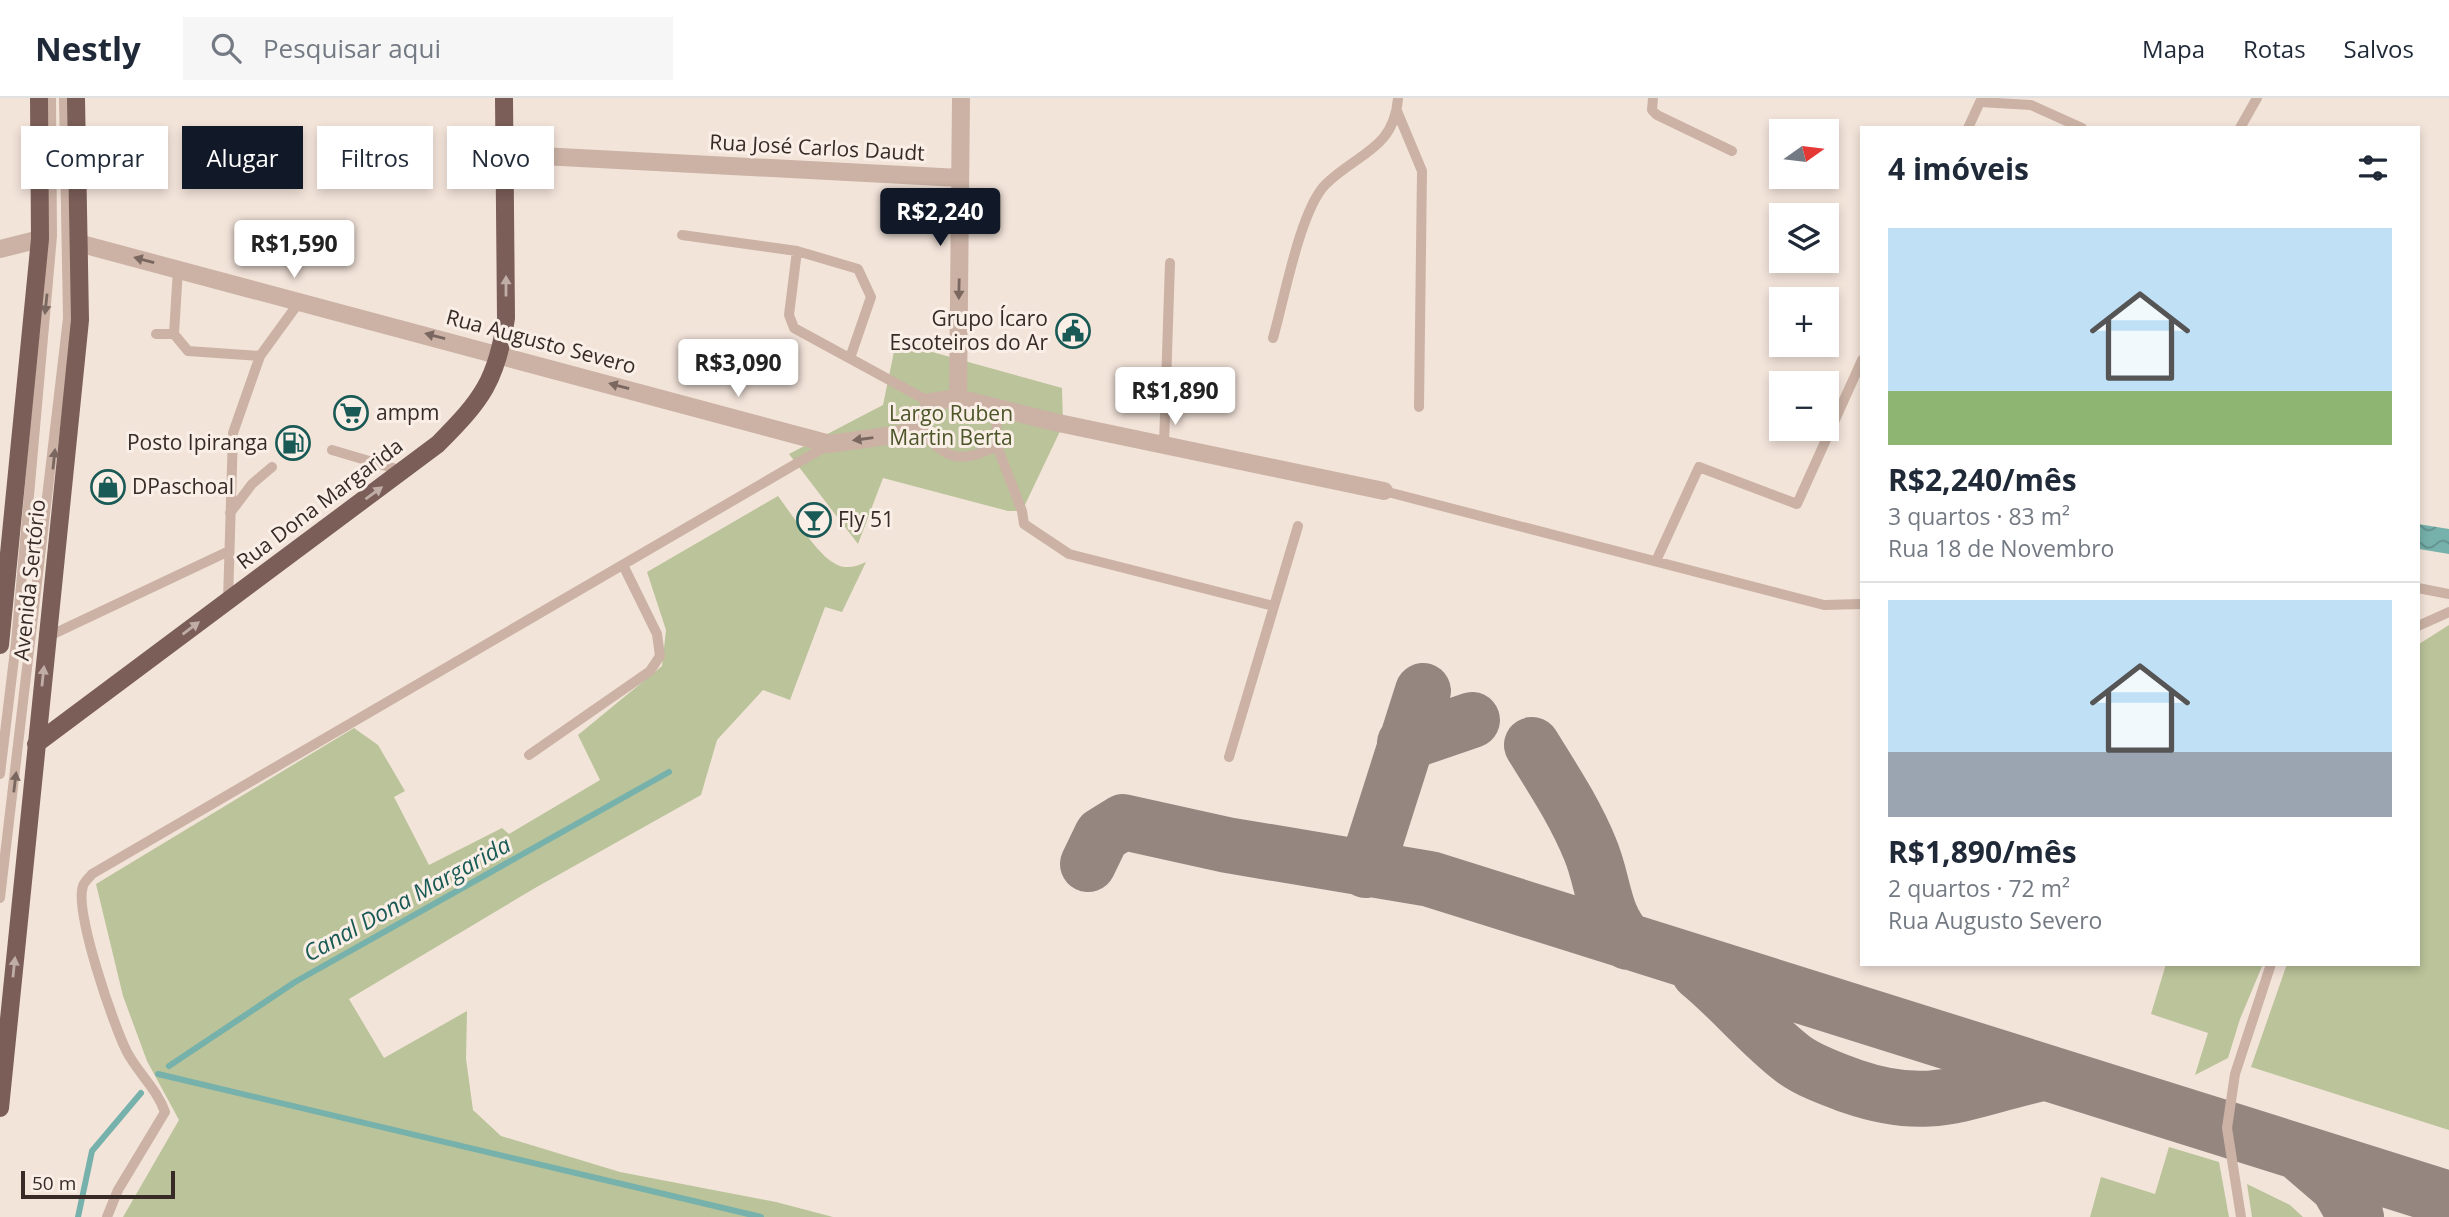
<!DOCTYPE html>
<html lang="pt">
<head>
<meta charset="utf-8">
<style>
	:root { --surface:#fff; --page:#f6f6f7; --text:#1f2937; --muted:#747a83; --line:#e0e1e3; --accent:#111827 }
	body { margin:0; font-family:"Open Sans",sans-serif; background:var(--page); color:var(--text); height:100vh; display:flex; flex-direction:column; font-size:26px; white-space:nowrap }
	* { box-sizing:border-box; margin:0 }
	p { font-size:23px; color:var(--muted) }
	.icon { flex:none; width:38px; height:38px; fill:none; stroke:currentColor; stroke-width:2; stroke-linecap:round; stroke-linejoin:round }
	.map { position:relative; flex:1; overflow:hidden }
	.details { position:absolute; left:1860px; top:28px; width:560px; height:840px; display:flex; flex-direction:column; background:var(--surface); border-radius:0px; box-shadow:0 4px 10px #0003 }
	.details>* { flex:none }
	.banner { position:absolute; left:21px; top:28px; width:665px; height:63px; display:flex; gap:14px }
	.needle { width:46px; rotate:76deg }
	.tools { position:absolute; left:1769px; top:21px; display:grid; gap:14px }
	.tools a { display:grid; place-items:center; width:70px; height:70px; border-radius:0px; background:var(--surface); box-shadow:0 4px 10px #0003; font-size:35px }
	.scale { position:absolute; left:21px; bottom:18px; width:154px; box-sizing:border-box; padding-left:7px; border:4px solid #372a27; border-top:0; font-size:19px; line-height:24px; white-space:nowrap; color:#372a27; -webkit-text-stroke:5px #faefe7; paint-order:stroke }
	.price { position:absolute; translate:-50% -60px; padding:0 16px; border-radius:7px; background:#fff; color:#222; font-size:23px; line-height:46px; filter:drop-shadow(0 2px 4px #0008) }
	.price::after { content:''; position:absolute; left:50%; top:42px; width:21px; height:16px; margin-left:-10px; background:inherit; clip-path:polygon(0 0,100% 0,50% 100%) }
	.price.on { background:var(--accent); color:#fff }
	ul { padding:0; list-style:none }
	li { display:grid; align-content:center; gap:14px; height:371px; padding:0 28px }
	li+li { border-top:2px solid var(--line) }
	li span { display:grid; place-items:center; height:217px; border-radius:0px; color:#555 }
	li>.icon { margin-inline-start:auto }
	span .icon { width:126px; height:126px; fill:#fffc; stroke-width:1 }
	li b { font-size:30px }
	h2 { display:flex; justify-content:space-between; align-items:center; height:84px; padding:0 28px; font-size:30px }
	.tag { padding:0 24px; border-radius:0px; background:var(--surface); box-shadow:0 4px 10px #0003; font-size:24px; line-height:63px }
	.tag.on { background:var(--accent); color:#fff }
	header { display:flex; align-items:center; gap:42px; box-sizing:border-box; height:98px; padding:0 35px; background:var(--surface); border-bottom:2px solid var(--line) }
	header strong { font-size:33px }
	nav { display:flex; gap:38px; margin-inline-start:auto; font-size:24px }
	.search { width:490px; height:63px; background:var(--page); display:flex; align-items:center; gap:18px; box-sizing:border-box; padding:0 24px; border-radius:0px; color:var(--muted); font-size:26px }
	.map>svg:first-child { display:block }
	.green { fill:#bac399 }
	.water { fill:url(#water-waves) }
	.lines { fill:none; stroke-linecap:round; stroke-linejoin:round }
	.stream { stroke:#77b1ac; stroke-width:6 }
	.taxiway { stroke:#958780; stroke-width:56 }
	.service { stroke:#cbb2a5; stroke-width:10 }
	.minor { stroke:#cbb2a5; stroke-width:18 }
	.primary { stroke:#7a5e57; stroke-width:18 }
	.oneway { fill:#7a6760 }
	.oneway2 { fill:#c0aea6 }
	.labels { text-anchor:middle; stroke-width:6; stroke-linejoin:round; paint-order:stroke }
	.street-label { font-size:21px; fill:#372a27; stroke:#faefe7 }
	.poi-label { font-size:21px; fill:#372a27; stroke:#faefe7; text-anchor:start }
	.park-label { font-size:21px; fill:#4c5629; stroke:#faefe7 }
	.water-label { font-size:23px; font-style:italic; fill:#1a5a56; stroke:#faefe7 }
</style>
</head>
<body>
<header>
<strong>Nestly</strong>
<div class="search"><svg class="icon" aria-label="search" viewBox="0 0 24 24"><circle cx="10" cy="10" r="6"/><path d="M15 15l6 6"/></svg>Pesquisar aqui</div>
<nav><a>Mapa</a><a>Rotas</a><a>Salvos</a></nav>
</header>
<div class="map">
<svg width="2449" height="1119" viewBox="0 0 2449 1119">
	<defs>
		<pattern id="water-waves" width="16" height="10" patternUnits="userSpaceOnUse" patternTransform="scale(1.75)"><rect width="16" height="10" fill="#77b1ac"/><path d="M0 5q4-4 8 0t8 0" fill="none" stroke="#62908c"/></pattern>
	</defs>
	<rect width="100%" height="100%" fill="#f3e4da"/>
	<!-- green -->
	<path class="green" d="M896 244 1062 290 1063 327 1022 413H1008L883 380 858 446 789 356 883 307Z
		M778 398C790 414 818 457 834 465 845 472 855 469 866 464L842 514 825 509 790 602 763 592 717 642 701 697 535 790 349 901 384 960 467 913 466 961 473 1012 501 1038 620 1074 776 1104 833 1119H123L179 1022 147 963 123 898 96 786 354 630 378 647 405 693 394 699 429 767 502 730 509 736 600 682 578 637 662 568 666 532 647 474Z
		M2449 527V1032L2251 969 2287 866H2418L2419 546Z
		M2166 866H2263L2240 921 2228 960 2195 977 2208 935 2151 916Z
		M2169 1049 2219 1064 2229 1119H2090L2101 1079 2155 1096Z
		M2247 1086 2290 1107 2303 1119H2252Z"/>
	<!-- water -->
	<path class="water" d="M2418 426 2449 431V456L2419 451Z"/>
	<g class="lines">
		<!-- stream -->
		<path class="stream" d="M169 968 295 884 669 674
			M158 976 761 1119
			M78 1119 92 1053 141 995"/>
		<!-- taxiway -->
		<path class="taxiway" d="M1405 645 1472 622
			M1532 647C1553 681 1575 714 1590 751 1604 783 1602 819 1628 844
			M1088 766 1102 737 1123 724 1227 747 1430 781 2449 1101
			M1366 772 1423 593
			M1699 874C1732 901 1759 935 1793 961 1809 973 1832 981 1851 988 1932 1016 1965 992 2043 975
			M2302 1057 2338 1088 2356 1119"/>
		<!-- service -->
		<path class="service" d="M1653 0 1652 12 1657 17 1732 53
			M1397 13 1422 73 1419 309
			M1968 30 1980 4 2031 7 2082 30
			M2240 30 2257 0
			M682 137 797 153 789 217 794 230 930 304
			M797 153 858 171 871 199 850 260
			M178 171 174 236 188 253 260 258
			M156 236H174
			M1273 240C1284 202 1300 113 1325 87 1357 55 1394 52 1398 0
			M921 333C947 362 961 366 997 348L996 310
			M1164 346 1170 165
			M997 348 1022 413 1024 426 1069 456 1273 508
			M332 352 403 373
			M1384 393 1824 507 1862 506
			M230 415 252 386 272 369
			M1656 463 1699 369 1797 406 1862 262
			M2418 490 2449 496
			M228 503 233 335 260 258 300 203
			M2418 528 2449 514
			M47 539 229 453
			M529 657 650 573 660 558 657 536 623 467
			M1229 659 1298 428
			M0 676 16 544 52 138 51 0
			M0 800 68 220 64 0
			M107 1119 118 1092 165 1014C157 991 138 975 127 954 114 929 74 813 83 788 84 784 90 779 92 776L830 346
			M2241 1119 2227 1030 2235 976 2271 866"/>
		<!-- minor -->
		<path class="minor" d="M505 56 960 80
			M78 145 830 346 921 333 930 304 958 300 1054 324 1384 393
			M0 151 40 141
			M958 300 961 0"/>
		<!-- primary -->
		<path class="primary" d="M0 547 40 141 39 0
			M36 646 438 346C482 302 497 282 506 220L504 0
			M0 1010 80 222 76 0"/>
	</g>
	<!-- one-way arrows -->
	<defs><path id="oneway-solid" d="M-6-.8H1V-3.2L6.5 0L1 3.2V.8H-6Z" transform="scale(1.75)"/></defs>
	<g class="oneway">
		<use href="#oneway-solid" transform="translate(144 162) rotate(-165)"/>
		<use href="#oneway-solid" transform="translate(959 191) rotate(91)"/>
		<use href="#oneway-solid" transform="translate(46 206) rotate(96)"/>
		<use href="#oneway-solid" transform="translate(435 238) rotate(-165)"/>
		<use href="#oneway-solid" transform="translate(619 288) rotate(-165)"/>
		<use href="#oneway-solid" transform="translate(863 341) rotate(172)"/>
		<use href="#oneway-solid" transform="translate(54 361) rotate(-84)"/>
		<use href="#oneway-solid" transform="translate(15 684) rotate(-83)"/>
	</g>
	<g class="oneway2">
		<use href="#oneway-solid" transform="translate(506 188) rotate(-90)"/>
		<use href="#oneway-solid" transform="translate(374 395) rotate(-36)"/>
		<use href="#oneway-solid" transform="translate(191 530) rotate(-37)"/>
		<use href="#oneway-solid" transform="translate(43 578) rotate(-84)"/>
		<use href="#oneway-solid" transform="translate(14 869) rotate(-84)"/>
	</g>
	<!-- icons -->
	<defs>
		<g id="civic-ring" transform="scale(1.75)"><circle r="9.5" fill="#faefe7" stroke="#1a5a56" stroke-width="1.5"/><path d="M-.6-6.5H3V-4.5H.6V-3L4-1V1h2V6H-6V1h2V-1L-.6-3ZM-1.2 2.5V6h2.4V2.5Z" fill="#1a5a56"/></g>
		<g id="supermarket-ring" transform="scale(1.75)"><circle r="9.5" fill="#faefe7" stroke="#1a5a56" stroke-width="1.5"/><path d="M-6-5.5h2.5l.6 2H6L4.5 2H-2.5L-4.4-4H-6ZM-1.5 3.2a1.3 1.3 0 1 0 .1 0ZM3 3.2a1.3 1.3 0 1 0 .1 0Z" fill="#1a5a56"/></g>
		<g id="fuel-ring" transform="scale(1.75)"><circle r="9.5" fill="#faefe7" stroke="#1a5a56" stroke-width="1.5"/><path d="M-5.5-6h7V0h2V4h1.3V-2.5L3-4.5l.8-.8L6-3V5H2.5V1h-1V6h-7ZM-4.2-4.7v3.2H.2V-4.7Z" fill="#1a5a56"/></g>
		<g id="shop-ring" transform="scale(1.75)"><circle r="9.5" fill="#faefe7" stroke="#1a5a56" stroke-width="1.5"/><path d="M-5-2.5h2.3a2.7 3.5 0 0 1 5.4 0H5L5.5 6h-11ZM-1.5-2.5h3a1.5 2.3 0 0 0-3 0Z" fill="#1a5a56"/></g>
		<g id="bar-ring" transform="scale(1.75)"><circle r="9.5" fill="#faefe7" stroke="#1a5a56" stroke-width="1.5"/><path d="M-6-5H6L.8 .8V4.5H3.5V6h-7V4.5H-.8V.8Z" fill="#1a5a56"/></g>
	</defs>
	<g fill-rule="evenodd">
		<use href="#civic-ring" x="1073" y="233"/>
		<use href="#supermarket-ring" x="351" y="315"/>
		<use href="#fuel-ring" x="293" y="345"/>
		<use href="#shop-ring" x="108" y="389"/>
		<use href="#bar-ring" x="814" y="422"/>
	</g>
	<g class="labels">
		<!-- street labels -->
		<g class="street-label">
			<text transform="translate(817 50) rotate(3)" y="7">Rua José Carlos Daudt</text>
			<text transform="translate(541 244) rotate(15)" y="7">Rua Augusto Severo</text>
			<text transform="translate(320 406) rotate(-37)" y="7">Rua Dona Margarida</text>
			<text transform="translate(30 482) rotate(-84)" y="7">Avenida Sertório</text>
		</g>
		<!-- poi labels -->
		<g class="poi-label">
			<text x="1048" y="228" text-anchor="end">Grupo Ícaro<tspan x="1048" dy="24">Escoteiros do Ar</tspan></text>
			<text x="376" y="322">ampm</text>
			<text x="268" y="352" text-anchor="end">Posto Ipiranga</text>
			<text x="132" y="396">DPaschoal</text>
			<text x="838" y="429">Fly 51</text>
		</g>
		<!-- park labels -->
		<g class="park-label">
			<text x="951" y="323">Largo Ruben<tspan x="951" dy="24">Martin Berta</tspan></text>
		</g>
		<!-- water labels -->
		<g class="water-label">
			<text transform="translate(407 801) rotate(-29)" y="8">Canal Dona Margarida</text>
		</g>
	</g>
</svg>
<div class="tools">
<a><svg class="needle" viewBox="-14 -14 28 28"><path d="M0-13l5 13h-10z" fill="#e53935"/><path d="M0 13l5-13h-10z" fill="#747a83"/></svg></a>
<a><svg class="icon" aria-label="layers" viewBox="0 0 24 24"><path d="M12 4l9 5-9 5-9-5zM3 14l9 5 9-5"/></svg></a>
<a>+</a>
<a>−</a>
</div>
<div class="scale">50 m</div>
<b class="price on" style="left:940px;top:150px">R$2,240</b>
<b class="price" style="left:294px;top:182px">R$1,590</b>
<b class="price" style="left:738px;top:301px">R$3,090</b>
<b class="price" style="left:1175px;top:329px">R$1,890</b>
<div class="banner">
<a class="tag">Comprar</a>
<a class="tag on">Alugar</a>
<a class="tag">Filtros</a>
<a class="tag">Novo</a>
</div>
<section class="details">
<h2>4 imóveis<svg class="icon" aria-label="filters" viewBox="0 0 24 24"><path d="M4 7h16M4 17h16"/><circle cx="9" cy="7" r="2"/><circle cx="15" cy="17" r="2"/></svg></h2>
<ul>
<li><span style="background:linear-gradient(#bfe0f5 75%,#8fb573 0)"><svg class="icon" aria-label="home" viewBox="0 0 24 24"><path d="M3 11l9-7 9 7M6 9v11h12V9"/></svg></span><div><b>R$2,240/mês</b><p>3 quartos · 83 m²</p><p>Rua 18 de Novembro</p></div></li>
<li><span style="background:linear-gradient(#bfe0f5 70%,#9aa5b1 0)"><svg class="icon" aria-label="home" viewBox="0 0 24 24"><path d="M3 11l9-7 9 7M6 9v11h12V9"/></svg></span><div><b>R$1,890/mês</b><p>2 quartos · 72 m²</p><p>Rua Augusto Severo</p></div></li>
</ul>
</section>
</div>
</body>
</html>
